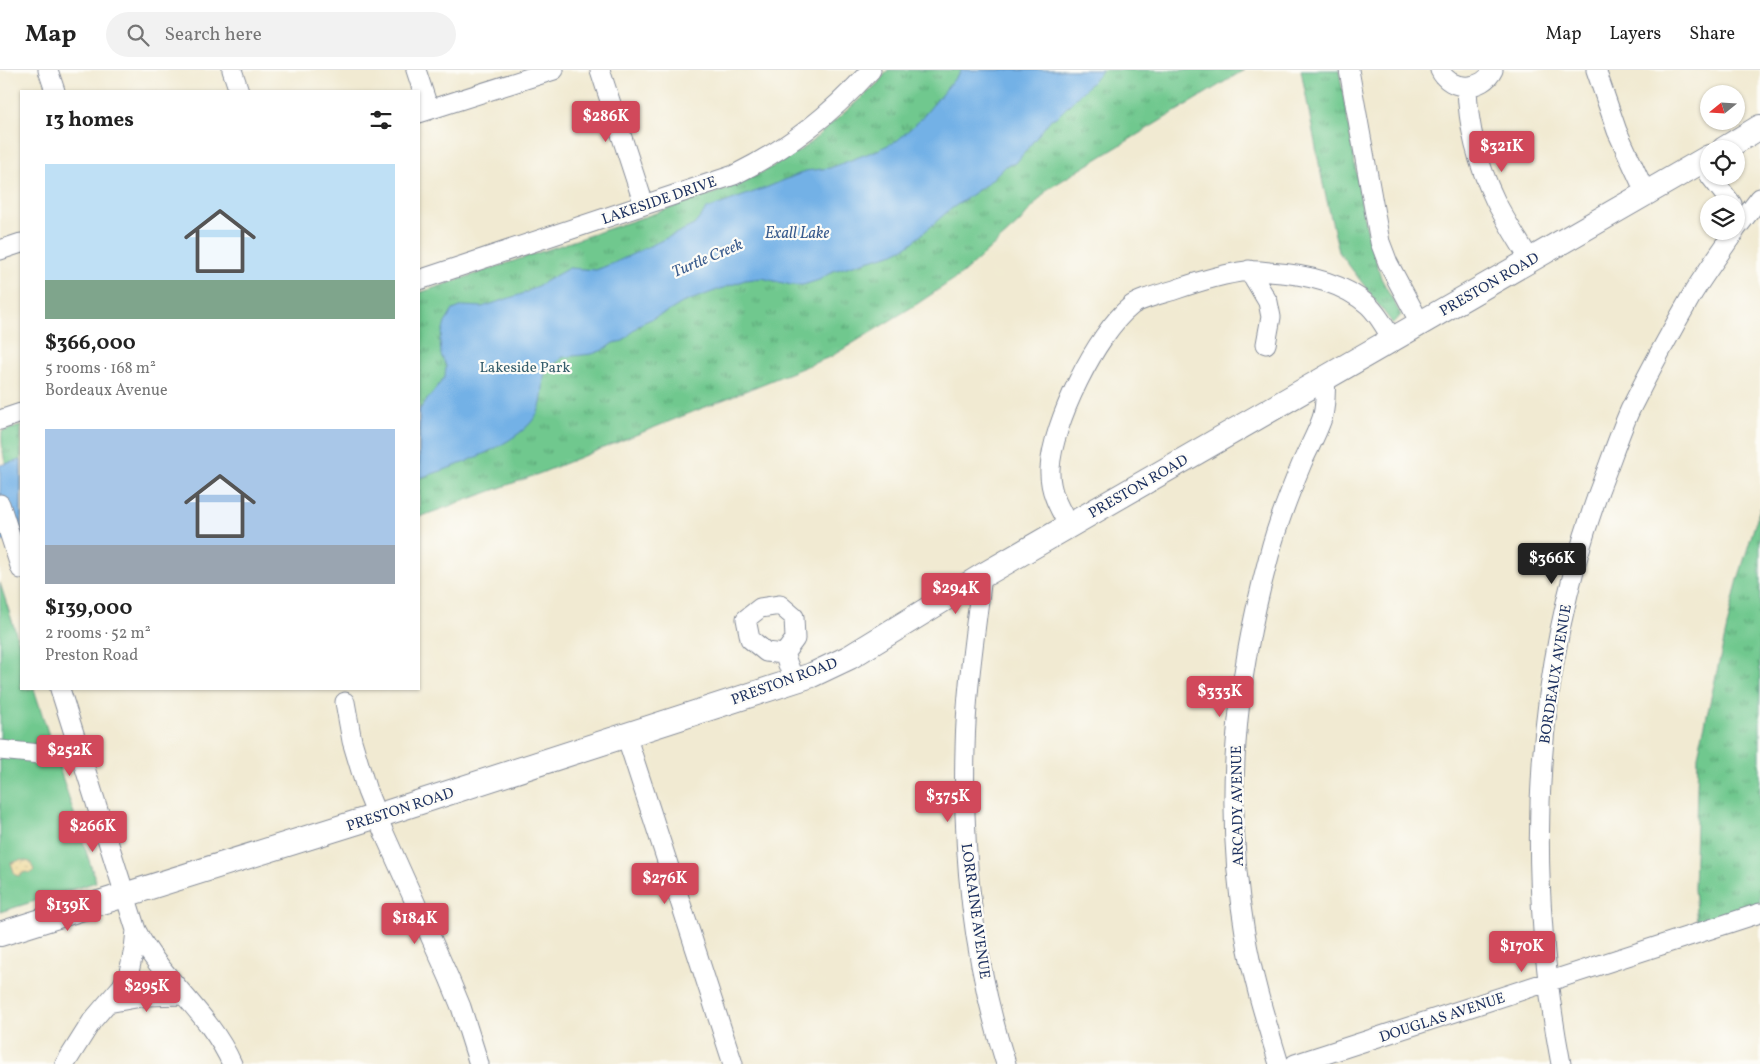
<!DOCTYPE html>
<html lang="en">
<head>
<meta charset="utf-8">
<style>
	:root { --surface:#fff; --page:#f2f2f2; --text:#222; --muted:#767676; --line:#e0e0e0; --accent:#d1495b }
	body { margin:0; font-family:Vollkorn,serif; background:var(--page); color:var(--text); height:100vh; display:flex; flex-direction:column; font-size:19px; white-space:nowrap }
	* { box-sizing:border-box; margin:0 }
	p { font-size:16px; color:var(--muted) }
	.icon { flex:none; width:28px; height:28px; fill:none; stroke:currentColor; stroke-width:2; stroke-linecap:round; stroke-linejoin:round }
	.map { position:relative; flex:1; overflow:hidden }
	.sheet { position:absolute; left:20px; top:20px; width:400px; height:600px; display:flex; flex-direction:column; background:var(--surface); border-radius:0px; box-shadow:0 1px 4px #0004 }
	.sheet>* { flex:none }
	.needle { width:32px; rotate:252deg }
	.controls { position:absolute; left:1700px; top:15px; display:grid; gap:10px }
	.controls a { display:grid; place-items:center; width:45px; height:45px; border-radius:50%; background:var(--surface); box-shadow:0 1px 4px #0004; font-size:25px }
	.price { position:absolute; translate:-50% -42px; padding:0 11px; border-radius:5px; background:var(--accent); color:#fff; font-size:16px; line-height:32px; filter:drop-shadow(0 1px 2px #0008) }
	.price::after { content:''; position:absolute; left:50%; top:30px; width:15px; height:11px; margin-left:-8px; background:inherit; clip-path:polygon(0 0,100% 0,50% 100%) }
	.price.current { background:#222; color:#fff }
	ul { padding:0; list-style:none }
	li { display:grid; align-content:center; gap:10px; height:265px; padding:0 25px }
	li span { display:grid; place-items:center; height:155px; border-radius:0px; color:#555 }
	li>.icon { margin-inline-start:auto }
	span .icon { width:90px; height:90px; fill:#fffc; stroke-width:1 }
	li b { font-size:21px }
	h2 { display:flex; justify-content:space-between; align-items:center; height:60px; padding:0 25px; font-size:21px }
	header { display:flex; align-items:center; gap:30px; box-sizing:border-box; height:70px; padding:0 25px; background:var(--surface); border-bottom:1px solid var(--line) }
	header strong { font-size:24px }
	nav { display:flex; gap:28px; margin-inline-start:auto; font-size:18px }
	.search { width:350px; height:45px; background:var(--page); display:flex; align-items:center; gap:12px; box-sizing:border-box; padding:0 18px; border-radius:28px; color:var(--muted); font-size:19px }
	.map>svg:first-child { display:block }
	.grass { fill:#70c88e; stroke:#467c76 }
	.sand { fill:url(#sand-dots); stroke:#84847e }
	.park { fill:url(#park-tufts); stroke:#467c76 }
	.water { fill:#73b1e6; stroke:#4770a2 }
	.lines { fill:none; stroke-linecap:round; stroke-linejoin:round }
	.minor-casing { stroke:#868c98; stroke-width:21 }
	.major-casing { stroke:#868c98; stroke-width:26 }
	.minor { stroke:#fff; stroke-width:19 }
	.major { stroke:#fff; stroke-width:24 }
	.labels { text-anchor:middle; stroke-width:4.5; stroke-linejoin:round; paint-order:stroke }
	.street-label { font-size:15px; fill:#1b2f5e; stroke:#fdfcf7 }
	.park-label { font-size:15px; fill:#355d6c; stroke:#fdfcf7 }
	.water-label { font-size:16px; font-style:italic; fill:#3a5c8e; stroke:#fdfcf7 }
</style>
</head>
<body>
<header>
<strong>Map</strong>
<div class="search"><svg class="icon" aria-label="search" viewBox="0 0 24 24"><circle cx="10" cy="10" r="6"/><path d="M15 15l6 6"/></svg>Search here</div>
<nav><a>Map</a><a>Layers</a><a>Share</a></nav>
</header>
<div class="map">
<svg width="1760" height="994" viewBox="0 0 1760 994">
	<defs>
		<pattern id="sand-dots" width="8" height="8" patternUnits="userSpaceOnUse" patternTransform="scale(1.25)"><rect width="8" height="8" fill="#eeda9e"/><path d="M2 2h.1M6 6h.1" fill="none" stroke="#ccbb8a" stroke-width="1.8" stroke-linecap="round"/></pattern>
		<pattern id="park-tufts" width="24" height="20" patternUnits="userSpaceOnUse" patternTransform="scale(1.25)"><rect width="24" height="20" fill="#70c88e"/><path d="M3 7l-1-3M5 7V3M7 7l1-3M15 17l-1-3M17 17v-4M19 17l1-3" fill="none" stroke="#5ba377"/></pattern>
	</defs>
	<rect width="100%" height="100%" fill="#fdfcf7"/>
	<filter id="ink" filterUnits="userSpaceOnUse"><feTurbulence type="fractalNoise" baseFrequency=".02" numOctaves="2"/><feDisplacementMap in="SourceGraphic" scale="10" xChannelSelector="R" yChannelSelector="G"/><feConvolveMatrix kernelMatrix="1 2 1 2 8 2 1 2 1" color-interpolation-filters="sRGB"/></filter>
	<filter id="wash" filterUnits="userSpaceOnUse"><feTurbulence type="fractalNoise" baseFrequency=".0096" numOctaves="4" result="noise"/><feDisplacementMap in="SourceGraphic" scale="20" xChannelSelector="R" yChannelSelector="G"/><feGaussianBlur stdDeviation="1.12" result="paint"/><feColorMatrix in="noise" values="0 0 0 0 0 0 0 0 0 0 0 0 0 0 0 0 0 1.4 0 .05"/><feComposite in="paint" operator="in"/></filter>
	<g filter="url(#wash)">
		<rect width="100%" height="100%" fill="#f1ead2"/>
		<!-- grass -->
		<path class="grass" d="M0 513 21 579V619H34L96 812 0 842Z"/>
		<!-- sand -->
		<path class="sand" d="M20 790 30 792 34 800 31 803 25 802 19 806 15 805 11 793Z"/>
		<!-- park -->
		<path class="park" d="M888 0H1244L1048 119 1020 152 962 204 917 234 832 286 541 403 419 447V223L724 120 767 100 804 78 877 14Z
			M1301 0H1339L1364 149 1381 208 1401 245 1393 254 1339 182 1323 114Z
			M21 356V447C13 424 0 385 2 361Z
			M1760 438V833L1697 853 1694 819 1698 685 1737 513Z"/>
		<!-- water -->
		<path class="water" d="M962 0H1102L1099 5 1057 47 1051 49 1016 93 1005 96 988 113 948 141 913 172 904 178 894 183 833 201 819 210 803 215H791L762 208 745 210 682 233 669 241 640 254 623 271 613 273 603 280 592 284 563 287 545 301C542 314 544 330 538 342 524 373 450 399 419 408V340L445 307 446 296 441 285 440 270 445 253 453 240 463 236 482 237 525 223 569 198 596 200 614 193 694 155 707 139 768 117 806 101 830 98 880 79 898 70 921 49Z
			M21 390V466L0 472V395Z"/>
	</g>
	<g filter="url(#ink)">
		<g class="lines">
			<!-- minor casing -->
			<g class="minor-casing">
				<path id="minor" d="M48 0 55 21
					M232 0 239 21
					M416 0 429 40
					M600 0 644 135
					M1349 0 1380 172 1388 193 1420 253
					M1440 0C1450 22 1483 21 1493 0
					M1596 0 1617 61 1646 124
					M1467 17C1468 55 1478 95 1495 130 1505 150 1518 170 1530 190
					M419 43 554 0
					M1710 106 1732 134
					M1736 159 1760 128
					M0 180 21 173
					M1249 200 1268 232 1271 247 1266 274
					M419 210 734 105C790 77 829 46 871 0
					M0 350 21 343
					M0 434 21 499
					M1069 456C1059 438 1049 421 1050 399 1052 354 1096 264 1131 236 1139 229 1166 223 1177 219 1200 211 1223 204 1247 201 1254 200 1262 201 1269 202 1304 204 1341 211 1368 235 1378 244 1385 257 1392 269
					M982 506C975 564 966 621 965 679 962 785 974 894 1006 994
					M784 584 795 569 794 547 780 535 760 538 746 549 750 569 766 582 784 584 794 610
					M60 619 136 860C161 909 210 943 232 994
					M345 632 352 671 367 721 384 763 449 908 461 937 479 994
					M626 665 733 994
					M0 680 40 684 58 680 77 674
					M108 933 147 926 183 925
					M65 994 92 951 122 916 129 902 134 879 136 860
					M1279 994C1266 951 1252 907 1245 863 1223 734 1235 611 1269 486 1277 454 1289 424 1302 393 1308 379 1319 360 1323 345 1326 333 1325 319 1326 307
					M1295 994 1760 843
					M1561 994C1523 793 1533 588 1608 397 1615 378 1622 358 1630 340 1650 300 1671 261 1693 223 1706 202 1721 182 1735 161"/>
			</g>
			<!-- major casing -->
			<g class="major-casing">
				<path id="major" d="M1724 79 1760 57
					M0 864 377 746 812 605 850 587 982 506 1709 87"/>
			</g>
			<!-- minor -->
			<use href="#minor" class="minor"/>
			<!-- major -->
			<use href="#major" class="major"/>
		</g>
	</g>
	<g class="labels">
		<!-- street labels -->
		<g class="street-label">
			<text transform="translate(659 130) rotate(-19)" y="5">LAKESIDE DRIVE</text>
			<text transform="translate(1489 214) rotate(-30)" y="5">PRESTON ROAD</text>
			<text transform="translate(1138 416) rotate(-30)" y="5">PRESTON ROAD</text>
			<text transform="translate(1555 604) rotate(-81)" y="5">BORDEAUX AVENUE</text>
			<text transform="translate(784 611) rotate(-20)" y="5">PRESTON ROAD</text>
			<text transform="translate(1237 736) rotate(-91)" y="5">ARCADY AVENUE</text>
			<text transform="translate(400 739) rotate(-18)" y="5">PRESTON ROAD</text>
			<text transform="translate(976 841) rotate(82)" y="5">LORRAINE AVENUE</text>
			<text transform="translate(1442 947) rotate(-18)" y="5">DOUGLAS AVENUE</text>
		</g>
		<!-- park labels -->
		<g class="park-label">
			<text x="525" y="302">Lakeside Park</text>
		</g>
		<!-- water labels -->
		<g class="water-label">
			<text x="797" y="168">Exall Lake</text>
			<text transform="translate(707 187) rotate(-23)" y="6">Turtle Creek</text>
		</g>
	</g>
</svg>
<div class="controls">
<a><svg class="needle" viewBox="-14 -14 28 28"><path d="M0-13l5 13h-10z" fill="#e53935"/><path d="M0 13l5-13h-10z" fill="#767676"/></svg></a>
<a><svg class="icon" aria-label="locate" viewBox="0 0 24 24"><circle cx="12" cy="12" r="6"/><path d="M12 2v4M12 18v4M2 12h4M18 12h4"/></svg></a>
<a><svg class="icon" aria-label="layers" viewBox="0 0 24 24"><path d="M12 4l9 5-9 5-9-5zM3 14l9 5 9-5"/></svg></a>
</div>
<b class="price" style="left:606px;top:73px">$286K</b>
<b class="price" style="left:1502px;top:103px">$321K</b>
<b class="price current" style="left:1552px;top:515px">$366K</b>
<b class="price" style="left:956px;top:545px">$294K</b>
<b class="price" style="left:1220px;top:648px">$333K</b>
<b class="price" style="left:70px;top:707px">$252K</b>
<b class="price" style="left:948px;top:753px">$375K</b>
<b class="price" style="left:93px;top:783px">$266K</b>
<b class="price" style="left:665px;top:835px">$276K</b>
<b class="price" style="left:68px;top:862px">$139K</b>
<b class="price" style="left:415px;top:875px">$184K</b>
<b class="price" style="left:1522px;top:903px">$170K</b>
<b class="price" style="left:147px;top:943px">$295K</b>
<section class="sheet">
<h2>13 homes<svg class="icon" aria-label="filters" viewBox="0 0 24 24"><path d="M4 7h16M4 17h16"/><circle cx="9" cy="7" r="2"/><circle cx="15" cy="17" r="2"/></svg></h2>
<ul>
<li><span style="background:linear-gradient(#bfe0f5 75%,#7fa58c 0)"><svg class="icon" aria-label="home" viewBox="0 0 24 24"><path d="M3 11l9-7 9 7M6 9v11h12V9"/></svg></span><div><b>$366,000</b><p>5 rooms · 168 m²</p><p>Bordeaux Avenue</p></div></li>
<li><span style="background:linear-gradient(#a9c7e8 75%,#9aa5b1 0)"><svg class="icon" aria-label="home" viewBox="0 0 24 24"><path d="M3 11l9-7 9 7M6 9v11h12V9"/></svg></span><div><b>$139,000</b><p>2 rooms · 52 m²</p><p>Preston Road</p></div></li>
</ul>
</section>
</div>
</body>
</html>
